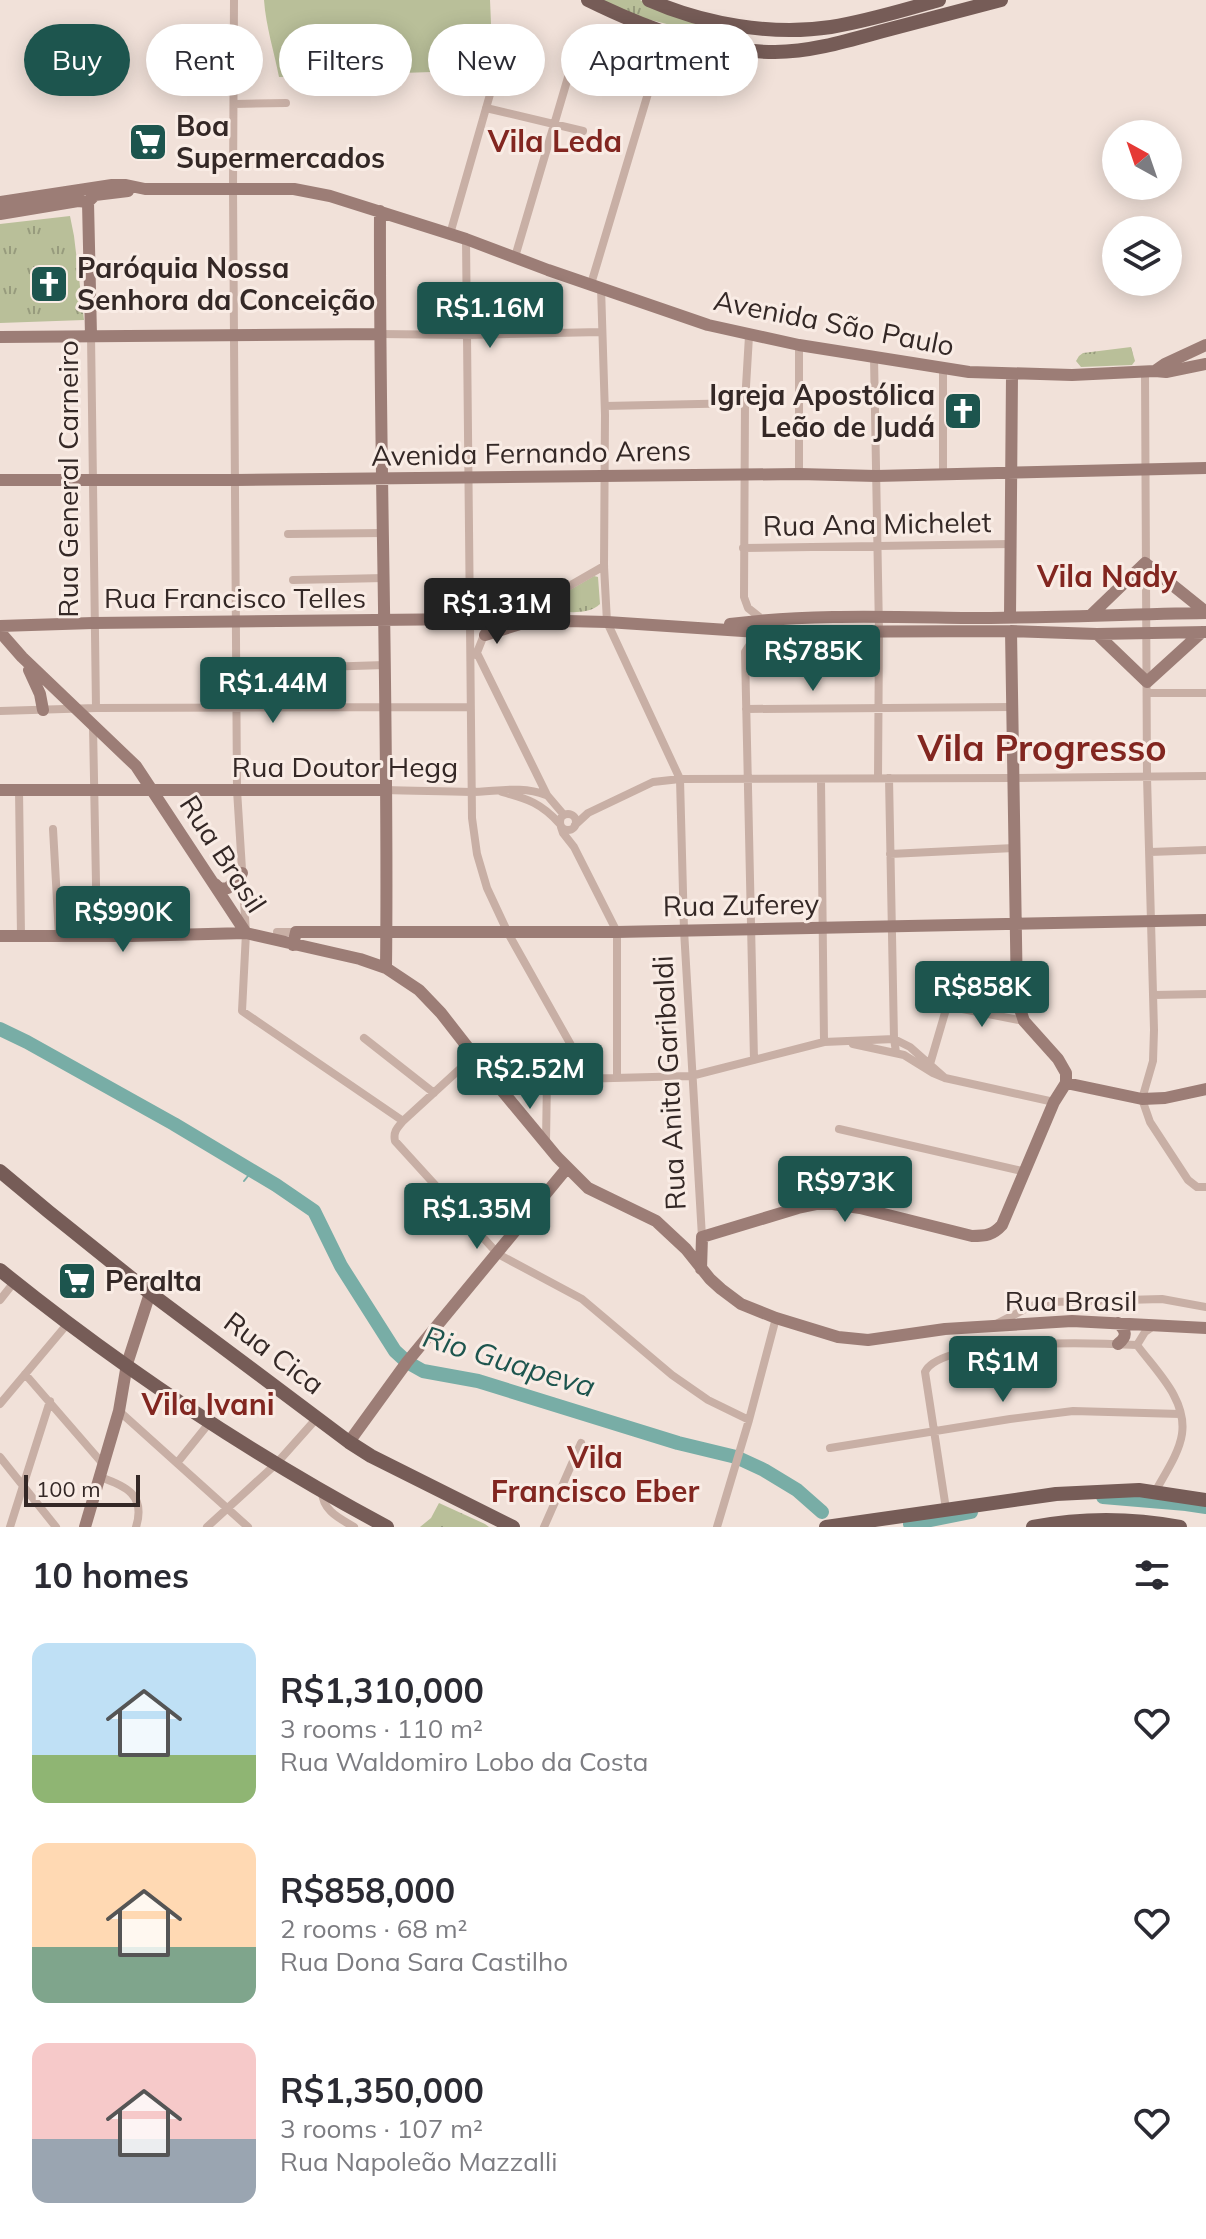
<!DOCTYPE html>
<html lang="en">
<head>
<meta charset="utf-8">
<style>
	:root { --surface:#fff; --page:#f7f7f7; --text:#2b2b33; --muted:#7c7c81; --accent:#1d554e }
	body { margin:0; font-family:Mulish,sans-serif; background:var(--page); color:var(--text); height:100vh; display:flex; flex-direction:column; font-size:30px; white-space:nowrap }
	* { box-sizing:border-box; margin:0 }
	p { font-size:26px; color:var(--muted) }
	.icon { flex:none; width:44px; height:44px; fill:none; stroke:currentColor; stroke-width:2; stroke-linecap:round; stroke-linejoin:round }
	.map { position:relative; height:1527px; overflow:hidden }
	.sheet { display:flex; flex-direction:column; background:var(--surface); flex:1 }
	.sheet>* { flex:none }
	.banner { position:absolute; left:24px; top:24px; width:800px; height:72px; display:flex; gap:16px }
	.needle { width:52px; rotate:320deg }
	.tools { position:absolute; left:1102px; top:120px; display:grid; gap:16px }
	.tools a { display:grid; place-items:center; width:80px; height:80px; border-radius:50%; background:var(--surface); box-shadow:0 4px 20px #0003; font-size:40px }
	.scale { position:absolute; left:24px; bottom:20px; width:116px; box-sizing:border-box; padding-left:8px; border:4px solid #342826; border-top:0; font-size:22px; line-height:28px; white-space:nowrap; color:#342826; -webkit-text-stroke:6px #f9ece5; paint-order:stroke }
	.price { position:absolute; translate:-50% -68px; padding:0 18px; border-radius:8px; background:var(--accent); color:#fff; font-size:26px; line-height:52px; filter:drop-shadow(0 2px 4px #0008) }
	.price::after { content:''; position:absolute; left:50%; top:48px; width:24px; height:18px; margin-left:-12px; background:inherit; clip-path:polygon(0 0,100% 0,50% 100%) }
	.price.selected { background:#222; color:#fff }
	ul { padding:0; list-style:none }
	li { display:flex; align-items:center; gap:24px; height:200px; padding:0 32px }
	li span { display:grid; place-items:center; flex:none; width:224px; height:160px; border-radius:16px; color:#555 }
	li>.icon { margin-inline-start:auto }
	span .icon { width:96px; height:96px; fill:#fffc; stroke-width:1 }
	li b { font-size:34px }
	h2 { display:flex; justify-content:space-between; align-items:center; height:96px; padding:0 32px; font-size:34px }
	.pill { padding:0 28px; border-radius:36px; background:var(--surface); box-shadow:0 4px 20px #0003; font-size:28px; line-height:72px }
	.pill.selected { background:var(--accent); color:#fff }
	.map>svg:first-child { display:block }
	.grass { fill:#b9bf99 }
	.park { fill:url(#park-tufts) }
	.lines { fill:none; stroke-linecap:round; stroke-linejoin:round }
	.stream { stroke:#78ada6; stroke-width:2 }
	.river { stroke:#78ada6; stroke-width:14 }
	.street { stroke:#c8afa5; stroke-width:8 }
	.secondary { stroke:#9c7d76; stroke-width:12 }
	.primary { stroke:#765c57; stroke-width:14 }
	.labels { text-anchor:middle; stroke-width:6; stroke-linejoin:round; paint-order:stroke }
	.poi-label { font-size:28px; font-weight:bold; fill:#342826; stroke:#f9ece5; text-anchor:start }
	.street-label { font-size:28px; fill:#342826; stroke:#f9ece5 }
	.neighbourhood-label { font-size:30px; font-weight:bold; fill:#822620; stroke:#f9ece5 }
	.water-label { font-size:30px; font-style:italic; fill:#1d554e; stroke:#f9ece5 }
	.district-label { font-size:36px; font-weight:bold; fill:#822620; stroke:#f9ece5 }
</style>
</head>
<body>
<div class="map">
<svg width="1206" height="1527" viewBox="0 0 1206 1527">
	<defs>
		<pattern id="park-tufts" width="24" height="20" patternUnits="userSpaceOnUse" patternTransform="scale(2)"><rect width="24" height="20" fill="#b9bf99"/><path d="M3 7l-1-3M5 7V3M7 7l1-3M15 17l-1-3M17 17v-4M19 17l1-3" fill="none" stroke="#979b7d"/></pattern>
	</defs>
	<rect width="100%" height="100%" fill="#f1e1d9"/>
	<!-- grass -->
	<path class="grass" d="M264 0H490L493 70 279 77C274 51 266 27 264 0Z"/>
	<!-- park -->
	<path class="park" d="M598 0H640L687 19 715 26 717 31 715 34 710 35 639 17Z
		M672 46C689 45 714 48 727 59L724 65 658 75 665 51Z
		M70 216 74 236 84 320 0 323V224Z
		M1131 347 1135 361 1132 365 1081 367 1076 361 1079 356 1083 353Z
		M594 576 598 577 600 604C585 618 556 610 537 609Z
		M439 1503 485 1524 489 1527H420L431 1518Z"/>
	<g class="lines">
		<!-- stream -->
		<path class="stream" d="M244 1181 252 1171"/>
		<!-- river -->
		<path class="river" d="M0 1029 27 1042 174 1124 276 1185 314 1211 341 1266 395 1351 407 1362 423 1371 478 1381 678 1443 736 1457 764 1470 797 1490 822 1512
			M1103 1497 1186 1504 1206 1507
			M910 1524 971 1512"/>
		<!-- street -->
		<path class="street" d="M234 0 233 188 237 790 246 933 242 1011 403 1121
			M234 104 286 103
			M486 108 583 131
			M450 234 499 63
			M466 239 472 818 477 854 487 888 508 933 589 1077
			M515 257 569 74
			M591 284 658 60 662 32
			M601 287 605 415 604 566 607 622 680 779 684 930 702 1237
			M379 334 466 335 601 332
			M91 335 96 708
			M749 336 745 403 744 597 748 608 762 619
			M799 345V474
			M874 357 879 631 878 778
			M943 369V474
			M1145 371 1147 777 1154 1030 1153 1061 1142 1099 1150 1122 1188 1180 1197 1187H1206
			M605 406 745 403
			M288 534 383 533
			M743 548 1011 544
			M293 580 384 578
			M510 620 604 566
			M477 653 547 795 564 815
			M476 655 486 630 484 621
			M291 668 385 665
			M1147 693H1206
			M746 709 1013 707
			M0 711 96 708 470 707
			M93 726 97 936
			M889 778 894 1039 896 1052
			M821 780 824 1042
			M19 790 21 936
			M386 790C414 791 442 791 470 792 496 792 521 785 546 795
			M502 792C528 799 541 803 560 824
			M560 822a8 8 0 1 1 16 0a8 8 0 1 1-16 0Z
			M575 825 588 813 653 782 680 779 1014 778 1206 776
			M561 827 563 833 574 847 617 932V1077
			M53 829 59 936
			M1150 852 1206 850
			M890 854 1014 848
			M277 932H296
			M1154 995 1206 994
			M364 1038 434 1093
			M853 1044 904 1055 933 1073 945 1078 1054 1102
			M474 1056 403 1121C397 1128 393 1132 395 1141L498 1254 582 1299 672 1375 708 1400 749 1420
			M754 1060 745 652 758 632
			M930 1064 947 1006 1024 1021
			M494 1081 691 1076 824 1042 894 1039 910 1047 945 1078
			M839 1129 1026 1172
			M546 1142 547 1078
			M0 1300 15 1281
			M996 1324 1031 1306 1051 1302 1162 1299 1206 1307
			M1137 1345C1156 1371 1187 1399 1182 1434 1179 1454 1164 1475 1155 1492
			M1137 1345 1145 1332 1155 1325
			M25 1374 103 1464
			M0 1404 69 1322
			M119 1411 248 1527
			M830 1448 1010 1419 1073 1411 1180 1414
			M0 1457 56 1527
			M177 1463 210 1422
			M100 1477C126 1486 146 1495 136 1527
			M322 1492C323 1511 339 1518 354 1527
			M946 1509 925 1372C941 1337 1100 1343 1137 1345
			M10 1527 50 1401
			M207 1527 276 1464 317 1418
			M544 1527 581 1443
			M717 1527 749 1420 776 1318"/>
		<!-- secondary -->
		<path class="secondary" d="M0 202 112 185H126L145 189H294L330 196 466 239 548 270 708 325 799 345 969 372 1072 375 1155 371 1166 372 1206 364
			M88 202 91 335
			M380 211C379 463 389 715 386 968
			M0 214 78 201 88 202 95 195 128 191
			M0 337 379 334
			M1155 371 1165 364 1206 345
			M0 480H236L799 474 876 476 1206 468
			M1091 615 1145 563 1206 612
			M1010 617 1012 375
			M730 624C808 614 889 617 968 618 1047 618 1127 614 1206 613
			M0 626 93 623 471 619 510 620 523 624 567 621 607 622 758 632 1011 631 1097 634 1206 632
			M0 632 22 657 136 766 246 933
			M1097 634 1147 682 1202 632
			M485 635 520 624
			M29 670 40 694 43 710
			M0 790H386
			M215 884 220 889 228 888 242 873
			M0 936H132L246 933 360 959 386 968 419 990 441 1013 494 1081 557 1157 588 1188 656 1221 686 1249 710 1279 721 1289 741 1304 776 1318 838 1337 868 1340 945 1329 1072 1321 1206 1328
			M293 945 296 932H617L1206 920
			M1066 1083 1142 1099 1165 1098 1206 1089
			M701 1269 702 1237 798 1208 817 1204H833L860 1208 972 1236C986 1236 993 1235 1002 1225L1054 1102 1066 1083V1073L1058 1059 1024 1021 1017 1000 1011 631
			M1118 1323C1126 1331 1128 1336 1118 1344
			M349 1442 407 1362 567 1168
			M85 1527 119 1411 127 1364 150 1293"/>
		<!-- primary -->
		<path class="primary" d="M588 0C647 29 708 52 775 52 811 52 847 41 883 31 922 21 962 10 1001 0
			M649 0C703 24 772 36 831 27 868 21 904 10 939 0
			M0 1171 49 1212 150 1293 349 1442 371 1456 513 1527
			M0 1270C120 1367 251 1454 387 1527
			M826 1527 1056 1494 1139 1490 1206 1500
			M1033 1527C1080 1518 1132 1518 1180 1527"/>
	</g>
	<!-- icons -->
	<defs>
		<g id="supermarket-square" transform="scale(2)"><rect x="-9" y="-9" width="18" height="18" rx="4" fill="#1d554e" stroke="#f9ece5"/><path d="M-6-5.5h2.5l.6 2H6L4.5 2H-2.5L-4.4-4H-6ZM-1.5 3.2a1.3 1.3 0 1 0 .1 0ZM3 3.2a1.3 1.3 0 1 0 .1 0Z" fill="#fff"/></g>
		<g id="church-square" transform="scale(2)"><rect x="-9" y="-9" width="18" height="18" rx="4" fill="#1d554e" stroke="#f9ece5"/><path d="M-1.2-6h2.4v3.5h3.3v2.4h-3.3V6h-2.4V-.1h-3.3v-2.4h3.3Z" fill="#fff"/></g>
	</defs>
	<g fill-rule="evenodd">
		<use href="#supermarket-square" x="148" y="142"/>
		<use href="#church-square" x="49" y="284"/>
		<use href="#church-square" x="963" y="411"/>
		<use href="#supermarket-square" x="77" y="1281"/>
	</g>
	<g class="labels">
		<!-- poi labels -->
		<g class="poi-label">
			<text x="176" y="136">Boa<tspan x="176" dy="32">Supermercados</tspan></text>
			<text x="77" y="278">Paróquia Nossa<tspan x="77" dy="32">Senhora da Conceição</tspan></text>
			<text x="935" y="405" text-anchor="end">Igreja Apostólica<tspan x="935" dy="32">Leão de Judá</tspan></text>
			<text x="105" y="1291">Peralta</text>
		</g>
		<!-- street labels -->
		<g class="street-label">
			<text transform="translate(834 323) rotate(11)" y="10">Avenida São Paulo</text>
			<text transform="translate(531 453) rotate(-1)" y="10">Avenida Fernando Arens</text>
			<text transform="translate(68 479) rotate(-90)" y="10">Rua General Carneiro</text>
			<text transform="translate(877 524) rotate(-1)" y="10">Rua Ana Michelet</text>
			<text x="235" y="608">Rua Francisco Telles</text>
			<text x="345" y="777">Rua Doutor Hegg</text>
			<text transform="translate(223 854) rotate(57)" y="10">Rua Brasil</text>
			<text transform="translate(741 905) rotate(-1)" y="10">Rua Zuferey</text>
			<text transform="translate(669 1083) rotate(-93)" y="10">Rua Anita Garibaldi</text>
			<text x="1071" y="1311">Rua Brasil</text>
			<text transform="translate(274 1353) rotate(37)" y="10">Rua Cica</text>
		</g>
		<!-- neighbourhood labels -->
		<g class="neighbourhood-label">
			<text x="555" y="152">Vila Leda</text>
			<text x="1107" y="587">Vila Nady</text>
			<text x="208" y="1415">Vila Ivani</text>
			<text x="595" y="1468">Vila<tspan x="595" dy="34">Francisco Eber</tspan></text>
		</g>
		<!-- water labels -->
		<g class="water-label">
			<text transform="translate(509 1362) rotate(17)" y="10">Rio Guapeva</text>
		</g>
		<!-- district labels -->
		<g class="district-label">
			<text x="1042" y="761">Vila Progresso</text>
		</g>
	</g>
</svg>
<div class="tools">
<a><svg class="needle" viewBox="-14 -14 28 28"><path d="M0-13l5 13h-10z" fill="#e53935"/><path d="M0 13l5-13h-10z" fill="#7c7c81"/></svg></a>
<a><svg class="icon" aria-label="layers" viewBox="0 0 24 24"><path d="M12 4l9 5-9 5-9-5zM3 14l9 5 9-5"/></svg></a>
</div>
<div class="scale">100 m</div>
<b class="price" style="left:490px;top:350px">R$1.16M</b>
<b class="price selected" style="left:497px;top:646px">R$1.31M</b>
<b class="price" style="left:813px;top:693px">R$785K</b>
<b class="price" style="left:273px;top:725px">R$1.44M</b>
<b class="price" style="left:123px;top:954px">R$990K</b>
<b class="price" style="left:982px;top:1029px">R$858K</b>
<b class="price" style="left:530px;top:1111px">R$2.52M</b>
<b class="price" style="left:845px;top:1224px">R$973K</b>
<b class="price" style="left:477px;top:1251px">R$1.35M</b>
<b class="price" style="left:1003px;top:1404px">R$1M</b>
<div class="banner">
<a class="pill selected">Buy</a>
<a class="pill">Rent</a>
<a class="pill">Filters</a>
<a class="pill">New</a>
<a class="pill">Apartment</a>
</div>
</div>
<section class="sheet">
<h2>10 homes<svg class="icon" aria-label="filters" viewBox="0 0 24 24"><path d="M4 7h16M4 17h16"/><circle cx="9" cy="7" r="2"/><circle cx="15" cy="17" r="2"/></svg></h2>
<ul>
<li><span style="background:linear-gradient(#bfe0f5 70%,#8fb573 0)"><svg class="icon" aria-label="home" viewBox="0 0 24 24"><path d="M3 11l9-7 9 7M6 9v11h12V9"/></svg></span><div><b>R$1,310,000</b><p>3 rooms · 110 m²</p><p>Rua Waldomiro Lobo da Costa</p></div><svg class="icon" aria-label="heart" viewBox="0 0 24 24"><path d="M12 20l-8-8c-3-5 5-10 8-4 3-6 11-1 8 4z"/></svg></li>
<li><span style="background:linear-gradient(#ffd9b3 65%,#7fa58c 0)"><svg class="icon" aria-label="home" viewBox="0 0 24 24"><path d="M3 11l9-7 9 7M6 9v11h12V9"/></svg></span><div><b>R$858,000</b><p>2 rooms · 68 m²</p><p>Rua Dona Sara Castilho</p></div><svg class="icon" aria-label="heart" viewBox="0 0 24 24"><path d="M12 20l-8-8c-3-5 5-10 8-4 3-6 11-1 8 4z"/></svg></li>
<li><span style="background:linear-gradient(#f6c9c9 60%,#9aa5b1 0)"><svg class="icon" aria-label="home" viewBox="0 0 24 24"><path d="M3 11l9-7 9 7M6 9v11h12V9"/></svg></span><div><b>R$1,350,000</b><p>3 rooms · 107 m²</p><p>Rua Napoleão Mazzalli</p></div><svg class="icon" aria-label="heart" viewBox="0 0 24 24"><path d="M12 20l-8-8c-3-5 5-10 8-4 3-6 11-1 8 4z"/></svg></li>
</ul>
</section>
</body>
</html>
